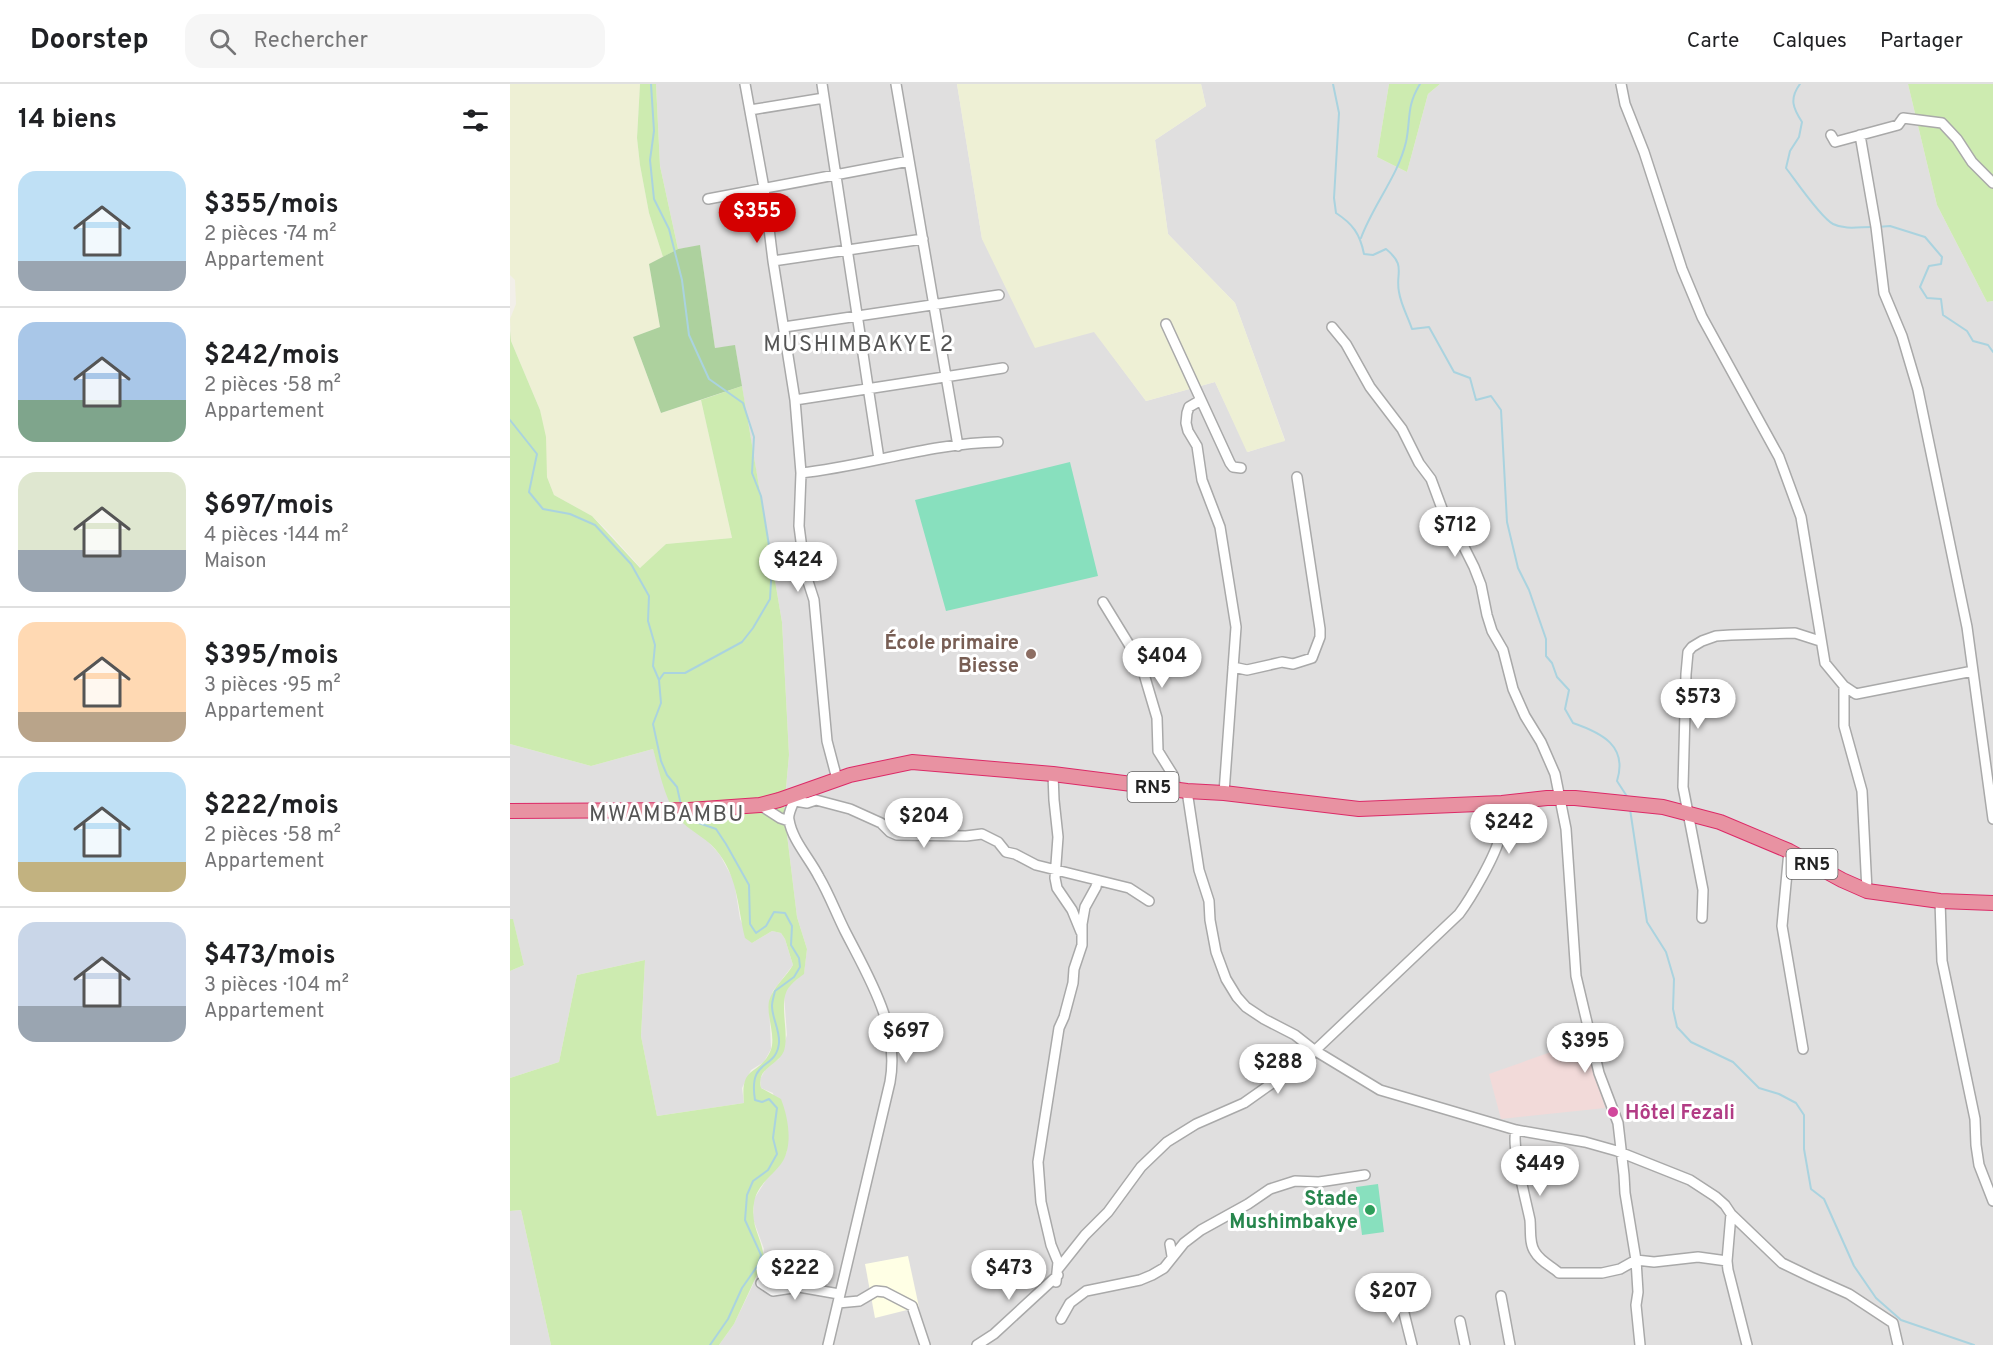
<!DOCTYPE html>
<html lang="fr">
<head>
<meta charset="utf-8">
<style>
	:root { --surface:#fff; --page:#f6f6f6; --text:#202124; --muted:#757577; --line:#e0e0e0; --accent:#d40000 }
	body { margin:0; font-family:Overpass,sans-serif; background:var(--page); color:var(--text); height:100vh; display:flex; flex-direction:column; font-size:22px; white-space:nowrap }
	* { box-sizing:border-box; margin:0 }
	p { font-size:20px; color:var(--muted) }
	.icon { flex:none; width:33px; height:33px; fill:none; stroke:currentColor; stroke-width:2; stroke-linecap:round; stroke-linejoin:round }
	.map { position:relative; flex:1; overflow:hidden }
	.sheet { display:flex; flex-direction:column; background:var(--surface); width:510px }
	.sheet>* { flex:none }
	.price { position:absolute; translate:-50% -51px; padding:0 14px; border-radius:21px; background:#fff; color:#222; font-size:20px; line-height:39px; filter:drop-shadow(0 2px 3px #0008) }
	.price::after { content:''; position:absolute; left:50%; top:36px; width:18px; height:14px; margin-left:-9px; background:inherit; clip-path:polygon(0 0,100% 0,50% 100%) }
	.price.selected { background:var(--accent); color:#fff }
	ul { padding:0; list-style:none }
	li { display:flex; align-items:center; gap:18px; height:150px; padding:0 18px }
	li+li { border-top:2px solid var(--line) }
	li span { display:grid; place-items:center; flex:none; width:168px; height:120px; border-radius:18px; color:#555 }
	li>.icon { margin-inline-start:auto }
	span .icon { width:72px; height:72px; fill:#fffc; stroke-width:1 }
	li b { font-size:26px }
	h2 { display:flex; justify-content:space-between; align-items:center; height:72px; padding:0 18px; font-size:26px }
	header { display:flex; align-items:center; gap:36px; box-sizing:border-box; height:84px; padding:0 30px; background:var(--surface); border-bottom:2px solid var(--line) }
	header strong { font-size:28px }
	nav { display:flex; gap:33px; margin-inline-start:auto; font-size:21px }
	.search { width:420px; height:54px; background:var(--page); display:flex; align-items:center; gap:15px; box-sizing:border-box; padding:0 21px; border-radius:18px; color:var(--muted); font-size:22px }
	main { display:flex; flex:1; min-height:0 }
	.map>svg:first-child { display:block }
	.residential { fill:#e0dfdf }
	.commercial { fill:#f2dad9 }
	.education { fill:#ffffe5 }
	.farmland { fill:#eef0d5 }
	.grass { fill:#cdebb0 }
	.forest { fill:#add19e }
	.pitch { fill:#88e0be }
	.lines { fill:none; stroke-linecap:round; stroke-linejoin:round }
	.stream { stroke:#aad3df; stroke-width:2 }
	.minor-casing { stroke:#a9a9a9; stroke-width:12 }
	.highway-casing { stroke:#dc2a67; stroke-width:16 }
	.minor { stroke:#fff; stroke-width:9 }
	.highway { stroke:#e892a2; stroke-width:14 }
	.education-dot { fill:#8d6e63; stroke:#fff; stroke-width:2 }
	.hotel-dot { fill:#d1479c; stroke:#fff; stroke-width:2 }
	.leisure-dot { fill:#2e9e5b; stroke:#fff; stroke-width:2 }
	.labels { text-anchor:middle; stroke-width:6; stroke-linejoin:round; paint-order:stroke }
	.shield { fill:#fff; stroke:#646464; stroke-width:1.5 }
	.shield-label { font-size:18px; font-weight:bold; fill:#222 }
	.education-label { font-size:20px; font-weight:bold; fill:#785e54; stroke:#fff; text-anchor:end }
	.hotel-label { font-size:20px; font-weight:bold; fill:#b23c85; stroke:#fff; text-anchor:start }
	.leisure-label { font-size:20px; font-weight:bold; fill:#27864d; stroke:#fff; text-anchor:end }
	.quarter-label { font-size:22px; letter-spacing:1.5px; fill:#555; stroke:#fff }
</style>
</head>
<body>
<header>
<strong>Doorstep</strong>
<div class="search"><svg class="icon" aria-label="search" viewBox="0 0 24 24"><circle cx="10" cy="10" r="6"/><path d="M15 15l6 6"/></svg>Rechercher</div>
<nav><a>Carte</a><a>Calques</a><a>Partager</a></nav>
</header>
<main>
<section class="sheet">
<h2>14 biens<svg class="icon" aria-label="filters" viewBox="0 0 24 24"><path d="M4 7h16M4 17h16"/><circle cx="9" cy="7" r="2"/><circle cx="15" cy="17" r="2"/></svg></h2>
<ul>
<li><span style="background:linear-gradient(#bfe0f5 75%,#9aa5b1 0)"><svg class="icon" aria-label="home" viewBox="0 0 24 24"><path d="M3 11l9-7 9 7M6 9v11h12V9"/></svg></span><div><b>$355/mois</b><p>2 pièces · 74 m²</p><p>Appartement</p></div></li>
<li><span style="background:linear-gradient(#a9c7e8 65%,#7fa58c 0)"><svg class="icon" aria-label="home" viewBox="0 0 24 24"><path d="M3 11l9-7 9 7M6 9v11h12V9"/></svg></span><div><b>$242/mois</b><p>2 pièces · 58 m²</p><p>Appartement</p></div></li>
<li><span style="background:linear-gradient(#dfe7d0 65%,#9aa5b1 0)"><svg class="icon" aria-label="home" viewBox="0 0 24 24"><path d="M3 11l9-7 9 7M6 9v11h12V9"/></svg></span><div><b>$697/mois</b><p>4 pièces · 144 m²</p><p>Maison</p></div></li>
<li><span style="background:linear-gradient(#ffd9b3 75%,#b9a48a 0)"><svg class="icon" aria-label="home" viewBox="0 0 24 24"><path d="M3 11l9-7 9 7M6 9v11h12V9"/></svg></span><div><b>$395/mois</b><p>3 pièces · 95 m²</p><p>Appartement</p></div></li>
<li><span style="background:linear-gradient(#bfe0f5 75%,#c2b280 0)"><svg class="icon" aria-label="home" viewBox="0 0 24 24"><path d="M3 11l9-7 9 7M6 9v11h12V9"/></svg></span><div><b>$222/mois</b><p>2 pièces · 58 m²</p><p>Appartement</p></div></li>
<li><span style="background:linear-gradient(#c9d6e8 70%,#9aa5b1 0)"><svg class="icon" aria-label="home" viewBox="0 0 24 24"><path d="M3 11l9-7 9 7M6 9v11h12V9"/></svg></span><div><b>$473/mois</b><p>3 pièces · 104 m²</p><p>Appartement</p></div></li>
</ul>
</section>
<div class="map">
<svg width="1483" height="1261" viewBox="0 0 1483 1261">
	<rect width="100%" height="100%" fill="#f2efe9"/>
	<!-- residential -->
	<path class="residential" d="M146 0H447L472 155 584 247 636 317 705 298 738 368 775 356 725 219 658 150 645 56 696 22 691 0H879L867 73 897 88 918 10 930 0H1398L1427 121 1477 218 1483 217V1261H209L224 1240 252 1182 254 1165 243 1135 244 1115 256 1096 272 1078 277 1067 263 1009 251 1004 250 995 258 981 269 975 277 951 274 911 279 902 294 889 297 865 287 833 274 726 279 671 272 538 225 262 205 264 190 162 168 165 150 82Z
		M0 660 81 682 143 665 161 720 171 737 195 754 210 771 224 797 230 835 242 859 262 847 271 849 275 855 283 881 263 907 259 919 261 965 254 978 241 986 232 1004 234 1019 147 1032 131 952 135 876 67 891 49 978 0 994V887L14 881 3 836 0 835Z
		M11 1126 41 1261H0V1127Z"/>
	<!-- commercial -->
	<path class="commercial" d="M1075 956 1095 1024 991 1035 979 990Z"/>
	<!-- education -->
	<path class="education" d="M398 1172 409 1223 365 1234 355 1180Z"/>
	<!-- farmland -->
	<path class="farmland" d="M0 0H130L127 54 130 81 139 129 153 173 139 180 150 243 123 253 151 329 191 316 222 454 156 460 131 484 97 446 82 432 44 411 37 393 30 326 1 257 0 235 6 220 5 196 0 191Z
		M447 0H691L696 22 645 56 658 150 725 219 775 357 737 368 705 298 636 317 584 248 525 264 472 155Z"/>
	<!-- grass -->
	<path class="grass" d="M130 0H146L150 82 168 165 153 173 139 129 130 81 127 54Z
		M879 0H930L918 10 897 88 867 73Z
		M1398 0H1483V217L1477 218 1427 121Z
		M0 246 1 257 30 326 36 353 37 393 44 411 82 432 130 484 156 460 222 454 191 316 232 302 272 538 279 671 274 726 287 833 297 865 294 890C290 893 284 897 280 902 267 916 280 948 274 967 268 982 246 983 251 1004L271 1015C278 1033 283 1059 273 1077 264 1091 246 1101 244 1119 240 1144 253 1154 254 1176L224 1240 209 1261H41L11 1126 0 1127V994L49 978 67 891 135 876 131 952 147 1032 234 1019C230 980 248 993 260 968 267 953 256 933 259 917 263 903 276 893 283 881L275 855 271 849 262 847 242 859 235 854C228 825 228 796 210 771 198 754 184 750 172 738 156 722 149 686 143 665L81 682 0 660Z
		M0 835H3L14 881 0 887Z"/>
	<!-- forest -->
	<path class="forest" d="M190 161 205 264 225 261 232 302 151 329 123 253 150 243 139 180 168 165Z"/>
	<!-- pitch -->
	<path class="pitch" d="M560 378 588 492 436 527 405 416Z
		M868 1100 874 1148 852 1151 846 1103Z"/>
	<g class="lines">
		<!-- stream -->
		<path class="stream" d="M141 0 144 47 140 76 144 115 159 145 172 196 179 251 199 295 233 319 244 353 242 389 251 412 262 480 260 515 243 544 232 558 175 589H154L149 596
			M823 0 829 29 824 114 826 129C843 140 850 150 854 170L863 171 876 165C897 182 885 189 889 208 891 221 898 233 902 245L919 243 944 288 960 294 966 316 981 312 991 326 997 438 1008 484 1019 506 1036 555V572L1042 579 1047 593 1059 606 1055 625 1063 639C1092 649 1118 662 1107 697L1118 714
			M1290 0C1279 15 1283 24 1292 38L1289 53 1280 67 1276 84C1286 97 1311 134 1323 140 1335 146 1349 143 1362 143
			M1367 143 1380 142 1415 153 1432 173 1431 180 1419 182 1410 203 1417 214 1431 215 1433 231 1457 247 1463 257 1478 261 1483 268
			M851 154C863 121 888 92 896 58 901 34 896 23 910 0
			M0 336 27 370 19 408 33 425 60 430 85 441 121 480 139 512 138 537 145 561 143 582 149 596 151 619 143 640 151 677 157 691 167 703 171 721
			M1120 725 1137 838 1156 868 1164 895 1163 925 1167 943 1181 958 1223 978 1249 1004 1269 1010 1286 1019 1294 1031V1065L1301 1105 1314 1115 1344 1182 1366 1214 1391 1236 1464 1261
			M175 732 177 735 206 745 216 760 239 801 240 840 246 849 256 842 264 828 275 829 282 842 281 861 289 874 290 883 284 893 265 907C264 912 262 917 262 922 262 934 270 946 269 959 266 987 238 973 245 1016L252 1018 259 1015 267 1024 263 1054 267 1070 258 1086 243 1097 237 1111 235 1136 251 1171 248 1181 232 1204 218 1235 200 1261"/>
		<!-- minor casing -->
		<g class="minor-casing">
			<path id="minor" d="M235 0 254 104 263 177 285 316 291 389 289 442 295 488 304 516 317 657 327 695
				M312 0 369 375
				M386 0 448 362
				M1111 0 1115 20 1134 68 1172 185 1192 233 1269 373 1291 433 1315 579 1334 602 1346 610 1463 587
				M240 26 314 14
				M1321 51 1325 58 1388 41 1393 34 1432 39 1447 55 1462 78 1483 99
				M1350 51 1366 143 1374 209 1392 252 1408 306 1457 543 1483 735
				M198 115 399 77
				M263 177 413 155
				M656 240 720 379 723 383 731 384
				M274 243 489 211
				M822 243 836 260 860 303 892 345 909 379 921 395 937 438 953 461 964 483 971 501 977 531 982 547 993 566 1003 605 1015 632 1031 658 1045 690 1056 745 1066 892 1089 989 1108 1039 1114 1091 1115 1109 1126 1176 1128 1208 1126 1221 1130 1261
				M285 316 493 284
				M691 316 679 323 677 329 676 339 678 347 687 362 692 396 710 443 726 543 714 709
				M291 389C356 382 422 359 488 358
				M593 518 631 580 647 634 648 667 663 691 666 706
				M723 583 737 586 772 578 783 580 802 574 810 553V545L787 393
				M1334 602V642L1352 707 1357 807
				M543 690 544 716 548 753 545 794 547 804 562 826 571 848
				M677 707 689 786 699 817 700 836 706 868 716 895 727 913 736 923 754 935 785 951 804 966 870 1006 1006 1046 1075 1058 1107 1067 1180 1096 1206 1113 1215 1121 1221 1130 1272 1179 1301 1193 1339 1210 1383 1239 1388 1261
				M286 710C285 718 277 729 279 736 282 756 300 775 309 793 319 810 326 829 335 847 359 894 390 943 380 998L318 1261
				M285 717 297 719 306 716 340 725 371 739 380 748 387 751 456 752 472 750 488 758 496 768 505 770 526 781 619 804 639 817
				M250 721 270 734 279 737
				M1279 767 1272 842 1293 965
				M1430 817 1432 877 1465 1035 1466 1061 1469 1081 1483 1117
				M1192 834 1193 806 1173 703 1176 590 1178 568 1182 563 1192 557 1206 552 1221 551 1285 549 1310 557
				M1006 1046C1001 1062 1016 1116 1020 1136 1021 1146 1019 1160 1025 1168 1030 1177 1041 1182 1049 1189H1092L1110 1185 1126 1176 1144 1178 1188 1173 1217 1177
				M1221 1130 1217 1177 1218 1186 1237 1261
				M660 1160 662 1172
				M548 1185 575 1151 598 1128 631 1083 657 1058 686 1040 734 1019 795 976 949 830C961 814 986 771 990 752 993 741 992 730 992 719
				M546 1198 548 1178 541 1161 531 1118 528 1078 549 944 554 933 563 899 564 885 572 861V840L575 823 586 803 587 797
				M251 1199 263 1207 289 1203 329 1210
				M991 1212 1000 1261
				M890 1213 902 1261
				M328 1219 349 1217 366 1207 375 1208 402 1222 415 1261
				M551 1235 560 1219 576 1207 630 1196 642 1191 654 1184 674 1159 691 1146 738 1120 760 1105 785 1097 809 1098 855 1091
				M950 1237 955 1261
				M467 1261 484 1250 548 1191"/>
		</g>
		<!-- highway casing -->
		<g class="highway-casing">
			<path id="highway" d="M0 727 179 726 250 721 269 716 340 691 402 678 543 690 677 707 714 709 849 725 992 719 1037 714H1065L1153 723 1210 738 1279 767 1332 796 1357 807 1430 817 1483 819"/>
		</g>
		<!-- minor -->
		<use href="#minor" class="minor"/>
		<!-- highway -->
		<use href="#highway" class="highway"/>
	</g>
	<!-- markers -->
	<circle class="education-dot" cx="521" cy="570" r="6"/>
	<circle class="hotel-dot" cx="1103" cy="1028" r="6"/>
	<circle class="leisure-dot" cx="860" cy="1126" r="6"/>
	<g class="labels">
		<!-- shield labels -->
		<g class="shield">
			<rect x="617.5" y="688" width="51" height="30" rx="4.5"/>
			<rect x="1276.5" y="765" width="51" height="30" rx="4.5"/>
		</g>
		<g class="shield-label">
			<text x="643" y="709">RN5</text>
			<text x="1302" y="786">RN5</text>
		</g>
		<!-- education labels -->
		<g class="education-label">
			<text x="509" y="565">École primaire<tspan x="509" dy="23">Biesse</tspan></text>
		</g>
		<!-- hotel labels -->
		<g class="hotel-label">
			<text x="1115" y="1035">Hôtel Fezali</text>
		</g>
		<!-- leisure labels -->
		<g class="leisure-label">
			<text x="848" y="1121">Stade<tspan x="848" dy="23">Mushimbakye</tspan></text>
		</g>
		<!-- quarter labels -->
		<g class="quarter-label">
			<text x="349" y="267">MUSHIMBAKYE 2</text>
			<text x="157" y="737">MWAMBAMBU</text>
		</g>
	</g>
</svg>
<b class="price selected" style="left:247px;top:160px">$355</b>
<b class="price" style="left:945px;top:474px">$712</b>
<b class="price" style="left:288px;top:509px">$424</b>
<b class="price" style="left:652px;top:605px">$404</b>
<b class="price" style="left:1188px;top:646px">$573</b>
<b class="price" style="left:414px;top:765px">$204</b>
<b class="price" style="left:999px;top:771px">$242</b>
<b class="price" style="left:396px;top:980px">$697</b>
<b class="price" style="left:1075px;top:990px">$395</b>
<b class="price" style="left:768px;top:1011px">$288</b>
<b class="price" style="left:1030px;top:1113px">$449</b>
<b class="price" style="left:285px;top:1217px">$222</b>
<b class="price" style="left:499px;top:1217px">$473</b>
<b class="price" style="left:883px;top:1240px">$207</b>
</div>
</main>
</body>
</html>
